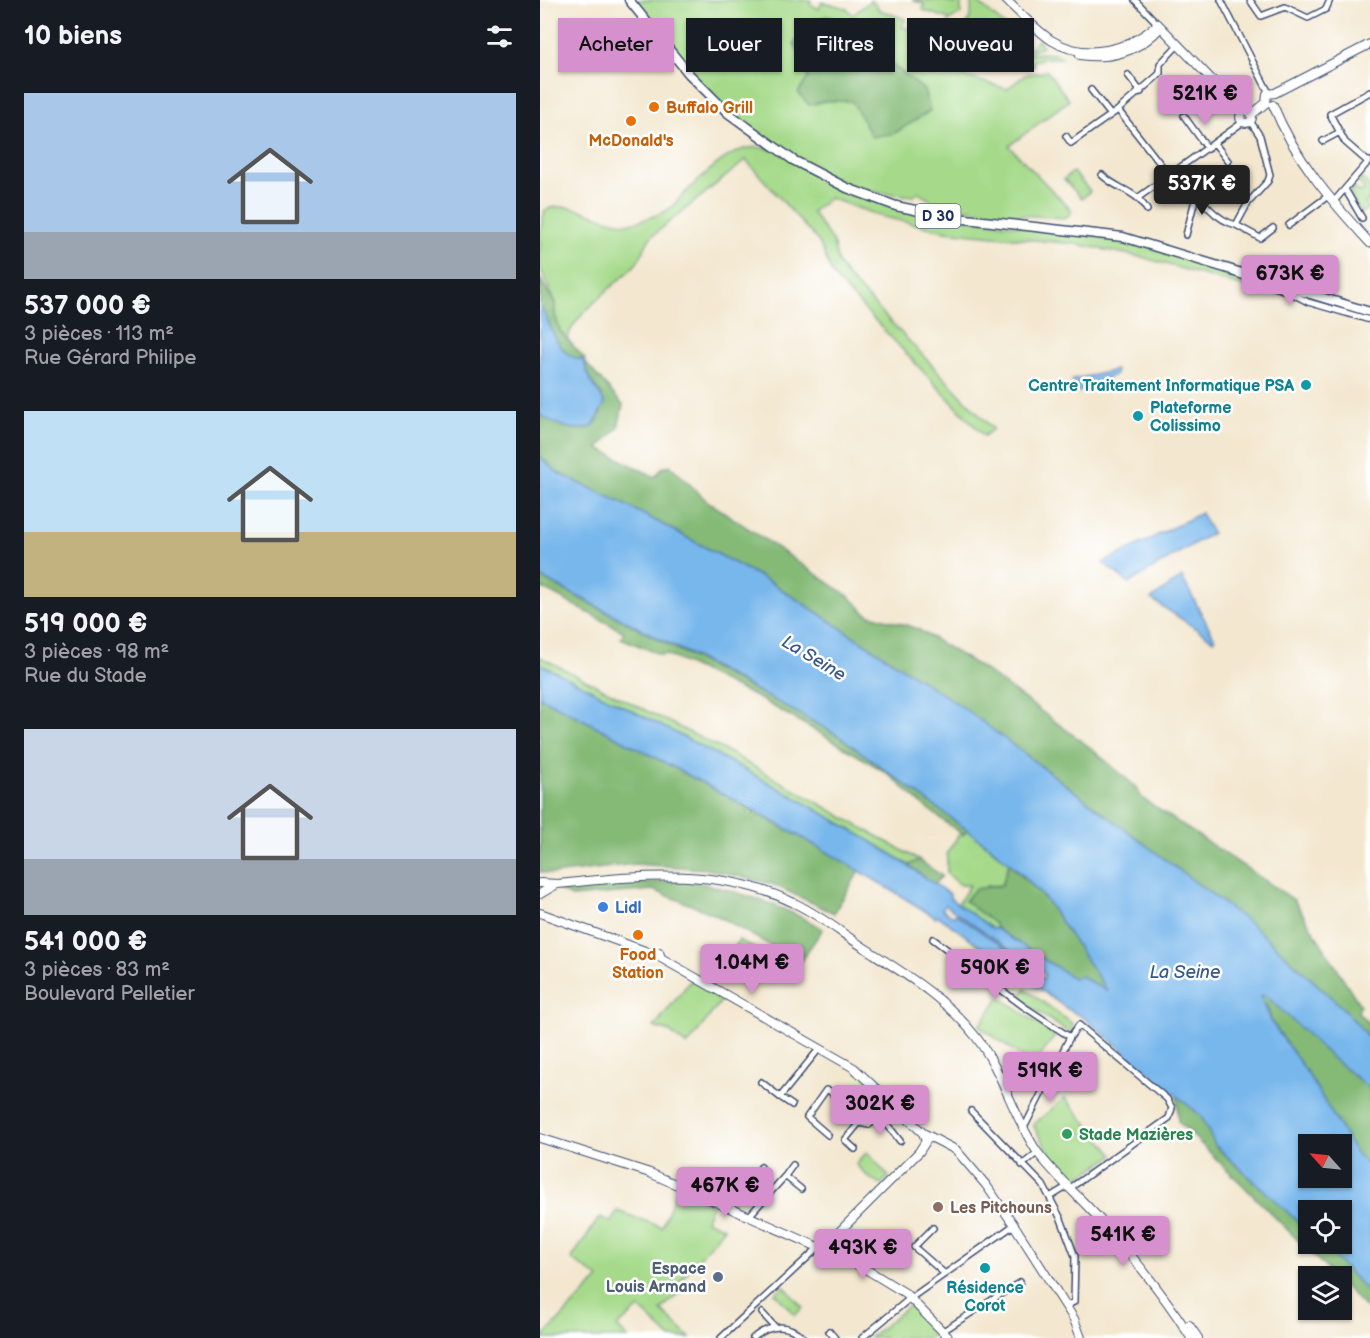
<!DOCTYPE html>
<html lang="fr">
<head>
<meta charset="utf-8">
<style>
	:root { --surface:#171b24; --page:#20242c; --text:#f1f3f6; --muted:#9ea1a6; --accent:#d690ce }
	body { margin:0; font-family:"Balsamiq Sans",sans-serif; background:var(--page); color:var(--text); height:100vh; display:flex; flex-direction:column; font-size:22px; white-space:nowrap }
	* { box-sizing:border-box; margin:0 }
	p { font-size:20px; color:var(--muted) }
	.icon { flex:none; width:33px; height:33px; fill:none; stroke:currentColor; stroke-width:2; stroke-linecap:round; stroke-linejoin:round }
	.map { position:relative; flex:1; overflow:hidden }
	.panel { display:flex; flex-direction:column; background:var(--surface); width:540px }
	.panel>* { flex:none }
	.banner { position:absolute; left:18px; top:18px; width:570px; height:54px; display:flex; gap:12px }
	.needle { width:39px; rotate:297deg }
	.buttons { position:absolute; left:758px; top:1134px; display:grid; gap:12px }
	.buttons a { display:grid; place-items:center; width:54px; height:54px; border-radius:0px; background:var(--surface); box-shadow:0 2px 4px #0004; font-size:30px }
	.price { position:absolute; translate:-50% -51px; padding:0 14px; border-radius:6px; background:var(--accent); color:#111; font-size:20px; line-height:39px; filter:drop-shadow(0 2px 3px #0008) }
	.price::after { content:''; position:absolute; left:50%; top:36px; width:18px; height:14px; margin-left:-9px; background:inherit; clip-path:polygon(0 0,100% 0,50% 100%) }
	.price.on { background:#222; color:#fff }
	ul { padding:0; list-style:none }
	li { display:grid; align-content:center; gap:12px; height:318px; padding:0 24px }
	li span { display:grid; place-items:center; height:186px; border-radius:0px; color:#555 }
	li>.icon { margin-inline-start:auto }
	span .icon { width:108px; height:108px; fill:#fffc; stroke-width:1 }
	li b { font-size:26px }
	h2 { display:flex; justify-content:space-between; align-items:center; height:72px; padding:0 24px; font-size:26px }
	.tag { padding:0 21px; border-radius:0px; background:var(--surface); box-shadow:0 2px 4px #0004; font-size:21px; line-height:54px }
	.tag.on { background:var(--accent); color:#111 }
	main { display:flex; flex:1; min-height:0 }
	.map>svg:first-child { display:block }
	.green { fill:#a6da8a; stroke:#608474; stroke-width:1.5 }
	.forest { fill:#84ba76; stroke:#50746a; stroke-width:1.5 }
	.water { fill:#78b7ec; stroke:#4a73a5; stroke-width:1.5; fill-rule:evenodd }
	.lines { fill:none; stroke-linecap:round; stroke-linejoin:round }
	.street-casing { stroke:#3b4b6f; stroke-width:8 }
	.secondary-casing { stroke:#3b4b6f; stroke-width:10 }
	.primary-casing { stroke:#3b4b6f; stroke-width:11 }
	.street { stroke:#fff; stroke-width:5 }
	.secondary { stroke:#fff; stroke-width:8 }
	.primary { stroke:#fff; stroke-width:8 }
	.food-dot { fill:#e8710a; stroke:#fff; stroke-width:2 }
	.culture-dot { fill:#0f9aa8; stroke:#fff; stroke-width:2 }
	.shop-dot { fill:#3f7fe0; stroke:#fff; stroke-width:2 }
	.leisure-dot { fill:#2e9e5b; stroke:#fff; stroke-width:2 }
	.education-dot { fill:#8d6e63; stroke:#fff; stroke-width:2 }
	.service-dot { fill:#5c6f8a; stroke:#fff; stroke-width:2 }
	.labels { text-anchor:middle; stroke-width:5; stroke-linejoin:round; paint-order:stroke }
	.shield { fill:#fff; stroke:#5f6d8e; stroke-width:1.5 }
	.shield-label { font-size:15px; font-weight:bold; fill:#1b2f5e }
	.food-label { font-size:16px; font-weight:bold; fill:#c56008; stroke:#fff }
	.culture-label { font-size:16px; font-weight:bold; fill:#0d838f; stroke:#fff; text-anchor:end }
	.shop-label { font-size:16px; font-weight:bold; fill:#366cbe; stroke:#fff; text-anchor:start }
	.leisure-label { font-size:16px; font-weight:bold; fill:#27864d; stroke:#fff; text-anchor:start }
	.education-label { font-size:16px; font-weight:bold; fill:#785e54; stroke:#fff; text-anchor:start }
	.service-label { font-size:16px; font-weight:bold; fill:#4e5e75; stroke:#fff; text-anchor:end }
	.water-label { font-size:18px; font-style:italic; fill:#375889; stroke:#fff }
</style>
</head>
<body>
<main>
<section class="panel">
<h2>10 biens<svg class="icon" aria-label="filters" viewBox="0 0 24 24"><path d="M4 7h16M4 17h16"/><circle cx="9" cy="7" r="2"/><circle cx="15" cy="17" r="2"/></svg></h2>
<ul>
<li><span style="background:linear-gradient(#a9c7e8 75%,#9aa5b1 0)"><svg class="icon" aria-label="home" viewBox="0 0 24 24"><path d="M3 11l9-7 9 7M6 9v11h12V9"/></svg></span><div><b>537 000 €</b><p>3 pièces · 113 m²</p><p>Rue Gérard Philipe</p></div></li>
<li><span style="background:linear-gradient(#bfe0f5 65%,#c2b280 0)"><svg class="icon" aria-label="home" viewBox="0 0 24 24"><path d="M3 11l9-7 9 7M6 9v11h12V9"/></svg></span><div><b>519 000 €</b><p>3 pièces · 98 m²</p><p>Rue du Stade</p></div></li>
<li><span style="background:linear-gradient(#c9d6e8 70%,#9aa5b1 0)"><svg class="icon" aria-label="home" viewBox="0 0 24 24"><path d="M3 11l9-7 9 7M6 9v11h12V9"/></svg></span><div><b>541 000 €</b><p>3 pièces · 83 m²</p><p>Boulevard Pelletier</p></div></li>
</ul>
</section>
<div class="map">
<svg width="830" height="1338" viewBox="0 0 830 1338">
	<rect width="100%" height="100%" fill="#fff"/>
	<filter id="ink" filterUnits="userSpaceOnUse"><feTurbulence type="fractalNoise" baseFrequency=".0167" numOctaves="2"/><feDisplacementMap in="SourceGraphic" scale="12" xChannelSelector="R" yChannelSelector="G"/><feConvolveMatrix kernelMatrix="1 2 1 2 8 2 1 2 1" color-interpolation-filters="sRGB"/></filter>
	<filter id="wash" filterUnits="userSpaceOnUse"><feTurbulence type="fractalNoise" baseFrequency=".008" numOctaves="4" result="noise"/><feDisplacementMap in="SourceGraphic" scale="24" xChannelSelector="R" yChannelSelector="G"/><feGaussianBlur stdDeviation="1.35" result="paint"/><feColorMatrix in="noise" values="0 0 0 0 0 0 0 0 0 0 0 0 0 0 0 0 0 1.4 0 .05"/><feComposite in="paint" operator="in"/></filter>
	<g filter="url(#wash)">
		<rect width="100%" height="100%" fill="#f3e7cf"/>
		<!-- green -->
		<path class="green" d="M98 0H271L270 4 279 9 282 2 306 8 313 15 331 0 340 10 365 19 362 27 405 39 406 45H401L398 56 399 69 467 89 485 75 507 71 529 100 469 146 532 211 526 218C493 215 400 214 378 192L374 196 314 190 385 213 608 243 700 277 704 287 605 258 536 244 404 231 340 216 290 198 272 212 293 242 298 263 307 276 453 429 444 436 295 278C286 266 286 253 278 241L206 160 111 237C104 246 102 258 95 265 82 280 21 324 29 343L20 331 15 315V303L0 267V231L5 210C34 198 59 223 89 223 101 222 113 216 124 212 130 210 136 202 141 197 164 175 199 135 233 151L186 114 93 5Z
			M372 0H402L415 4 417 0H421V13L408 22 409 19 383 10 384 4Z
			M425 0H435L491 48 498 40 503 46 490 53 471 36 458 52 423 39 422 29C431 20 432 15 431 2Z
			M500 53 517 54 522 58H504L493 61 494 66 487 63V56Z
			M533 172 550 191 542 199 524 179Z
			M821 178 830 186V200L825 203 828 209 821 213 809 192 813 188 820 192 825 189 818 182Z
			M0 657 188 752 379 860 369 865C251 790 125 727 0 664Z
			M427 830 469 863 462 885 446 886 435 909 454 923 457 929H453L418 904 430 885H421L407 874V853L420 833 423 835Z
			M199 940 214 948 209 955 195 947Z
			M151 980 184 997 147 1046 130 1032 114 1027Z
			M485 989 533 1024 530 1033 478 999Z
			M460 997 515 1036 494 1065 439 1026Z
			M525 1098 574 1155 534 1181 511 1156 493 1125Z
			M327 1152 349 1177 341 1185 328 1177 316 1164Z
			M137 1189 172 1205 166 1220 184 1228 137 1285 143 1289 121 1310 150 1338H131L99 1308 77 1327 88 1338H0V1333L4 1336 59 1278 31 1259 60 1217 71 1222 77 1211 122 1227Z
			M244 1286 263 1308 255 1315 235 1293Z
			M371 1304 397 1332 390 1338H329Z"/>
		<!-- forest -->
		<path class="forest" d="M290 15 384 90 390 111 355 133 332 137 312 101H286L269 105 258 93 268 78 254 43 273 20Z
			M0 279 15 303V315L20 331 45 359 33 358 22 351 0 306Z
			M43 360 83 405 78 428 58 448 115 477 122 468 130 465 166 500 310 597 327 614 376 628 442 668 547 745 595 786 602 798 754 900 820 1005 818 1012 830 1025V1039L806 1011 711 924 421 706 230 582 84 504 18 473 0 457V415C15 423 48 441 59 418 62 412 61 402 62 395L50 380Z
			M0 577 268 718 299 736 427 830 423 835 384 806 347 773 292 740 220 699 126 654 121 655 81 638 84 632 0 587Z
			M0 697 124 762 320 870 294 913 232 884 167 869 95 864 14 874 0 872Z
			M379 860 402 876 394 884 369 865Z
			M469 863 507 901 569 993 541 976 533 978 457 929 454 923 425 901 435 889 462 885Z
			M144 880C194 889 239 903 283 929L260 962 174 914 113 890 32 897 18 890Z
			M725 994 790 1056 830 1089V1167L815 1152 768 1074 732 1022 727 1007 720 999 721 995Z
			M637 1095 661 1116 675 1145 768 1231V1244H782L830 1294V1312L801 1283V1276H794L638 1121Z"/>
		<!-- water -->
		<path class="water" d="M0 306C14 327 14 355 43 360L50 380 65 403 52 427C32 433 17 425 0 415Z
			M576 370V374L539 392 532 380Z
			M0 457 18 473 84 504 230 582 421 706 711 924 806 1011 830 1039V1089L790 1056 725 995 721 996 732 1023 768 1074 815 1152 830 1167V1294L782 1244H801V1210H768V1231L675 1145 661 1116 544 1018 526 1008 398 916 396 918C269 837 134 767 0 697V664C112 720 223 777 330 841 358 857 383 877 410 894V898L453 929H457L533 978 541 976 568 992 507 901 481 873 449 846 299 736 163 661 0 577ZM405 905 505 974 503 979 492 971 494 968 415 914 413 917 402 909ZM801 1144V1178H768V1144Z
			M661 513 672 533 589 583 563 563Z
			M642 577 675 639 673 640 611 599Z"/>
	</g>
	<g filter="url(#ink)">
		<g class="lines">
			<!-- street casing -->
			<g class="street-casing">
				<path id="street" d="M595 0 618 24
					M681 0 729 93
					M710 0 721 16 745 7 768 18 786 9 790 0
					M588 75 601 92
					M551 90 570 114
					M644 116 668 149
					M526 136 531 143 578 110
					M783 141 800 132
					M675 144 688 161
					M828 162 805 142 790 114 830 92
					M640 169C656 190 669 218 696 225L708 203 728 181 730 175 720 136 710 121
					M562 175C579 191 595 189 607 210
					M629 175 578 110 616 77 620 73V64L638 45
					M805 189 822 218
					M599 197 703 122
					M796 199 829 161
					M696 225 720 238 733 228
					M749 225 788 196
					M646 235 657 192
					M693 273 749 292 768 302 830 320
					M393 939 483 1006 530 1037
					M221 1082 240 1097 279 1049
					M240 1097 252 1105
					M431 1111 503 1185 521 1219 535 1256 534 1302 525 1306
					M340 1115 360 1141
					M486 1124 530 1037 539 1025 627 1099 632 1108 629 1118 533 1186
					M288 1135 267 1117 286 1090 290 1091 319 1123 329 1125 353 1104
					M315 1149 305 1140 319 1123
					M482 1165 498 1152
					M221 1167 209 1182 226 1197
					M245 1176 253 1165
					M510 1197 528 1186
					M210 1215 245 1176 261 1189
					M393 1228 374 1247 405 1274
					M222 1313 234 1326
					M289 1331 295 1338
					M403 1331 480 1282
					M181 1338 280 1246
					M213 1338C230 1324 248 1323 264 1338
					M322 1338 368 1300 474 1225"/>
			</g>
			<!-- secondary casing -->
			<g class="secondary-casing">
				<path id="secondary" d="M466 0C480 13 495 29 511 40 546 62 589 50 618 24L703 112
					M540 55C572 60 599 51 621 27
					M735 93 830 44
					M733 105C755 159 791 201 830 243
					M700 117a6 6 0 1 1 12 0a6 6 0 1 1-12 0Z
					M712 114 726 103 727 94 735 93
					M0 883 18 884C99 876 179 866 254 903 282 916 305 936 331 952 370 977 407 1000 436 1037 464 1073 473 1117 498 1153 517 1178 542 1199 563 1223 595 1259 626 1297 651 1338
					M0 894 17 884
					M0 913 105 951 112 954 119 952 121 958 314 1068 383 1133 416 1150 446 1185 474 1225 534 1319 541 1338
					M0 1138 110 1173 319 1265 365 1293 409 1338
					M283 1248 379 1152 386 1141 383 1133
					M649 1325 658 1338"/>
			</g>
			<!-- primary casing -->
			<g class="primary-casing">
				<path id="primary" d="M89 0 149 74 188 113 253 160 307 188 356 206 408 217 583 237 830 312"/>
			</g>
			<!-- street -->
			<use href="#street" class="street"/>
			<!-- secondary -->
			<use href="#secondary" class="secondary"/>
			<!-- primary -->
			<use href="#primary" class="primary"/>
		</g>
	</g>
	<!-- markers -->
	<g class="food-dot">
		<circle cx="114" cy="107" r="6"/>
		<circle cx="91" cy="121" r="6"/>
		<circle cx="98" cy="935" r="6"/>
	</g>
	<g class="culture-dot">
		<circle cx="766" cy="385" r="6"/>
		<circle cx="598" cy="416" r="6"/>
		<circle cx="445" cy="1268" r="6"/>
	</g>
	<circle class="shop-dot" cx="63" cy="907" r="6"/>
	<circle class="leisure-dot" cx="527" cy="1134" r="6"/>
	<circle class="education-dot" cx="398" cy="1207" r="6"/>
	<circle class="service-dot" cx="178" cy="1277" r="6"/>
	<g class="labels">
		<!-- shield labels -->
		<rect class="shield" x="375.5" y="204" width="45" height="24" rx="4.5"/>
		<g class="shield-label">
			<text x="398" y="221">D 30</text>
		</g>
		<!-- food labels -->
		<g class="food-label">
			<text x="126" y="113" text-anchor="start">Buffalo Grill</text>
			<text x="91" y="146">McDonald's</text>
			<text x="98" y="960">Food<tspan x="98" dy="18">Station</tspan></text>
		</g>
		<!-- culture labels -->
		<g class="culture-label">
			<text x="754" y="391">Centre Traitement Informatique PSA</text>
			<text x="610" y="413" text-anchor="start">Plateforme<tspan x="610" dy="18">Colissimo</tspan></text>
			<text x="445" y="1293" text-anchor="middle">Résidence<tspan x="445" dy="18">Corot</tspan></text>
		</g>
		<!-- shop labels -->
		<g class="shop-label">
			<text x="75" y="913">Lidl</text>
		</g>
		<!-- leisure labels -->
		<g class="leisure-label">
			<text x="539" y="1140">Stade Mazières</text>
		</g>
		<!-- education labels -->
		<g class="education-label">
			<text x="410" y="1213">Les Pitchouns</text>
		</g>
		<!-- service labels -->
		<g class="service-label">
			<text x="166" y="1274">Espace<tspan x="166" dy="18">Louis Armand</tspan></text>
		</g>
		<!-- water labels -->
		<g class="water-label">
			<text transform="translate(274 658) rotate(31)" y="6">La Seine</text>
			<text x="645" y="978">La Seine</text>
		</g>
	</g>
</svg>
<div class="buttons">
<a><svg class="needle" viewBox="-14 -14 28 28"><path d="M0-13l5 13h-10z" fill="#e53935"/><path d="M0 13l5-13h-10z" fill="#9ea1a6"/></svg></a>
<a><svg class="icon" aria-label="locate" viewBox="0 0 24 24"><circle cx="12" cy="12" r="6"/><path d="M12 2v4M12 18v4M2 12h4M18 12h4"/></svg></a>
<a><svg class="icon" aria-label="layers" viewBox="0 0 24 24"><path d="M12 4l9 5-9 5-9-5zM3 14l9 5 9-5"/></svg></a>
</div>
<b class="price" style="left:665px;top:126px">521K €</b>
<b class="price on" style="left:662px;top:216px">537K €</b>
<b class="price" style="left:750px;top:306px">673K €</b>
<b class="price" style="left:212px;top:995px">1.04M €</b>
<b class="price" style="left:455px;top:1000px">590K €</b>
<b class="price" style="left:510px;top:1103px">519K €</b>
<b class="price" style="left:340px;top:1136px">302K €</b>
<b class="price" style="left:185px;top:1218px">467K €</b>
<b class="price" style="left:583px;top:1267px">541K €</b>
<b class="price" style="left:323px;top:1280px">493K €</b>
<div class="banner">
<a class="tag on">Acheter</a>
<a class="tag">Louer</a>
<a class="tag">Filtres</a>
<a class="tag">Nouveau</a>
</div>
</div>
</main>
</body>
</html>
